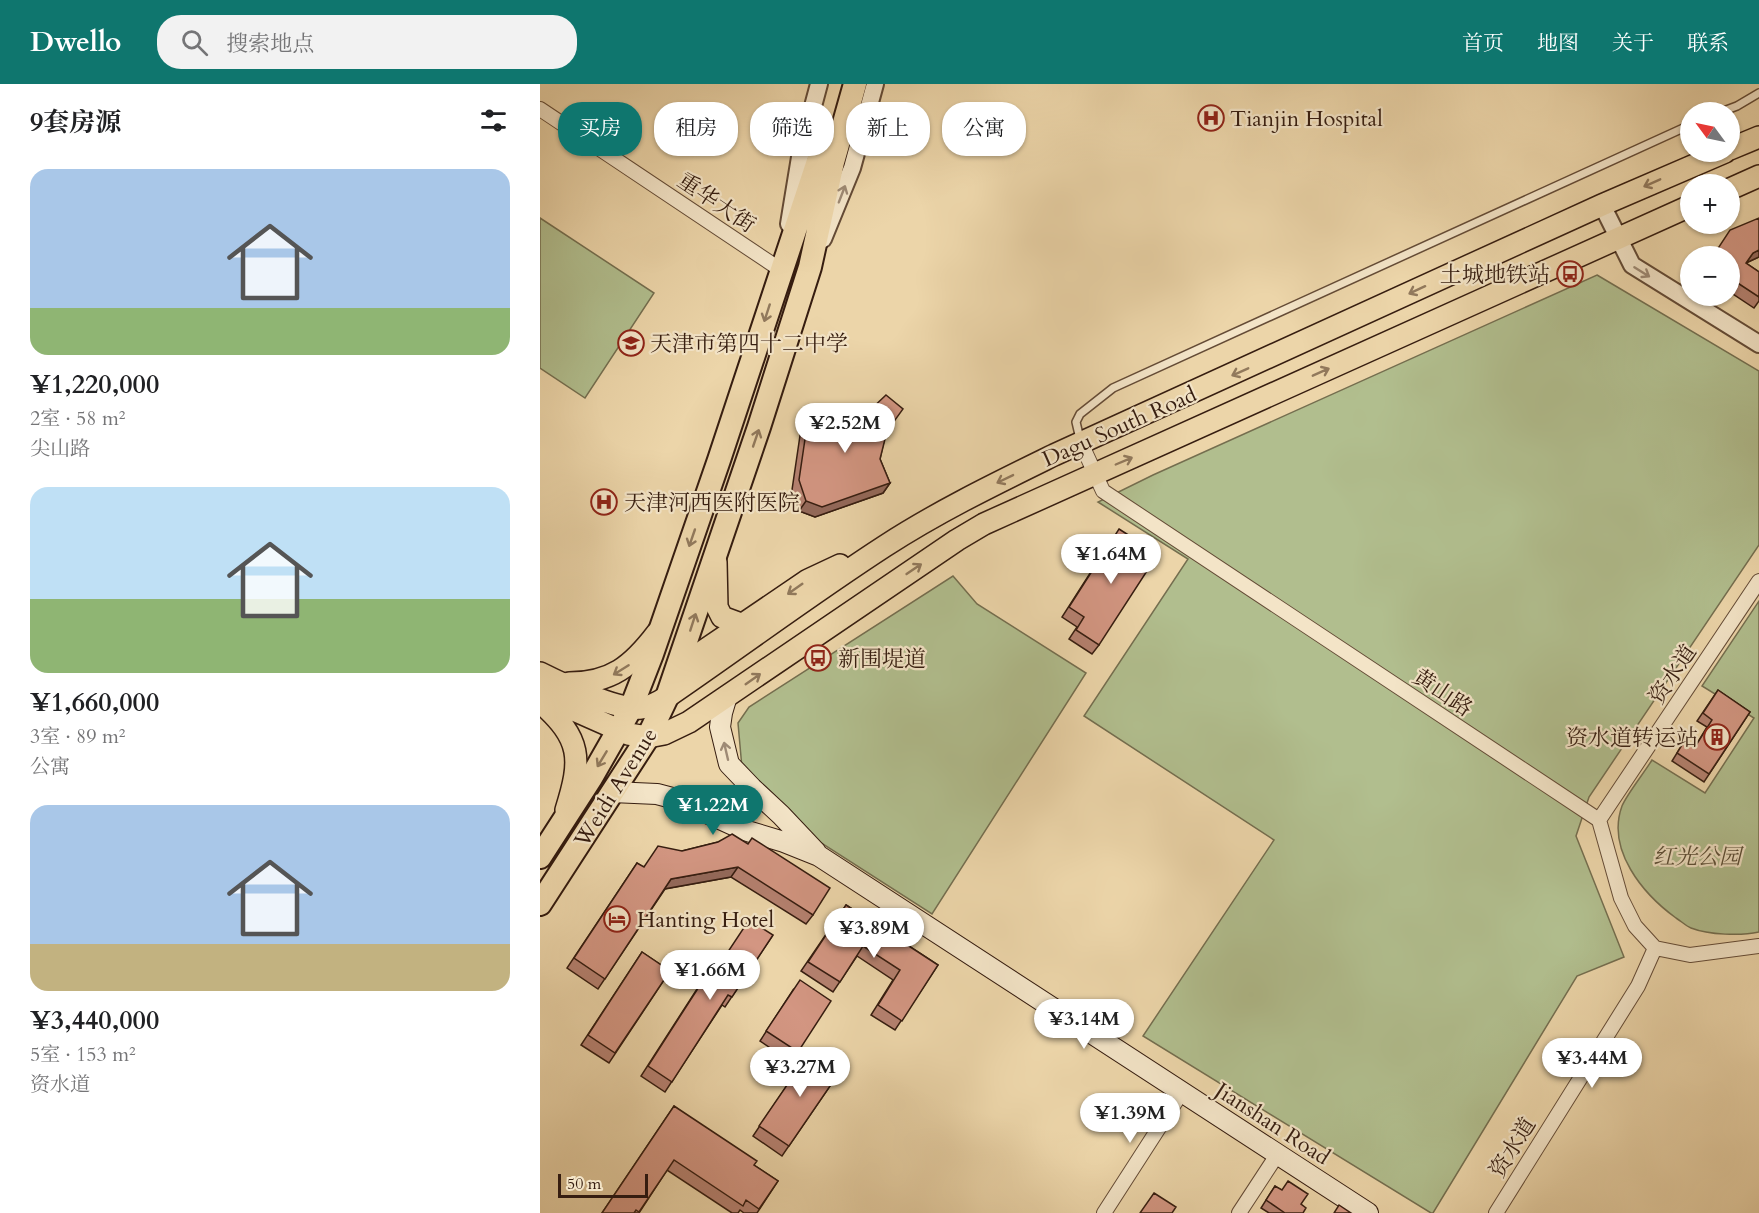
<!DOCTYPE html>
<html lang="zh">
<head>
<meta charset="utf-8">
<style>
	:root { --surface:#fff; --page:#f2f2f2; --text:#202124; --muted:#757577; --accent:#0f766e }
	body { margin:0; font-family:Cardo,"Noto Serif SC",serif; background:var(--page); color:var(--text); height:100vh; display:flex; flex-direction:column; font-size:22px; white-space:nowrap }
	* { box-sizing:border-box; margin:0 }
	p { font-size:20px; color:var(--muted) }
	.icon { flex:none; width:33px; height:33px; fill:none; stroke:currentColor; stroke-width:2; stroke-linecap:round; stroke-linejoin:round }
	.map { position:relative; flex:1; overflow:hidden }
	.sheet { display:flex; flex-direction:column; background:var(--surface); width:540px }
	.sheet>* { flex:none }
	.hud { position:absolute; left:18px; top:18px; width:570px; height:54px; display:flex; gap:12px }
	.needle { width:39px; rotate:303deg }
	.fabs { position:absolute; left:1140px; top:18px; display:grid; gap:12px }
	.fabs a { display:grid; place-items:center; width:60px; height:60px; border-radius:50%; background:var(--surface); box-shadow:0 2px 4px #0004; font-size:30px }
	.scale { position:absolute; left:18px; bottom:15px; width:90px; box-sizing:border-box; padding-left:6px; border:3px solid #361d10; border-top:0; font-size:16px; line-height:21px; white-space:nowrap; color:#361d10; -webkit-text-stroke:4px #f3e4c7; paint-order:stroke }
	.price { position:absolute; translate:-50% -51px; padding:0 14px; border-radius:21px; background:#fff; color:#222; font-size:20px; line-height:39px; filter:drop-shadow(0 2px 3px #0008) }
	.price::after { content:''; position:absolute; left:50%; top:36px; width:18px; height:14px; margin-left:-9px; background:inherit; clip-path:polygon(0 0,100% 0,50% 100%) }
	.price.on { background:var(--accent); color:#fff }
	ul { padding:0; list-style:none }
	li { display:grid; align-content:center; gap:12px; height:318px; padding:0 30px }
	li span { display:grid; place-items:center; height:186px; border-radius:18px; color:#555 }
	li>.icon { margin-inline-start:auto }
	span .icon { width:108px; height:108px; fill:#fffc; stroke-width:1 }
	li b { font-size:26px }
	h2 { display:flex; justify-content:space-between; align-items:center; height:72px; padding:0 30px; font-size:26px }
	.chip { padding:0 21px; border-radius:24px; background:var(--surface); box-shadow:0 2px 4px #0004; font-size:21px; line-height:54px }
	.chip.on { background:var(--accent); color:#fff }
	header { display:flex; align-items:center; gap:36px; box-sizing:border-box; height:84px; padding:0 30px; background:var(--accent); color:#fff }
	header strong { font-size:28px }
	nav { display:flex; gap:33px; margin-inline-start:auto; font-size:21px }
	.search { width:420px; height:54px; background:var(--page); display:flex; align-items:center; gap:15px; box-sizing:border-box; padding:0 21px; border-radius:24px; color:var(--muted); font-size:22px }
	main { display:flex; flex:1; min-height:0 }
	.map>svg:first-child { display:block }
	.green { fill:#b1be8e; stroke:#746e4f; stroke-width:1.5 }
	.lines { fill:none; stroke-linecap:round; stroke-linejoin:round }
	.service-casing { stroke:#644b36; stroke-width:10 }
	.minor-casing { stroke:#644b36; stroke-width:16 }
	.tertiary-casing { stroke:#644b36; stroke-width:20 }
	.secondary-casing { stroke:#361d10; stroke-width:22 }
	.primary-casing { stroke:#361d10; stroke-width:24 }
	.trunk-casing { stroke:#361d10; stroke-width:26 }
	.service { stroke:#f3e4c7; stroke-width:7 }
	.minor { stroke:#f3e4c7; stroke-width:14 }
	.tertiary { stroke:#f3e4c7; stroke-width:16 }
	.secondary { stroke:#f3e4c7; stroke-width:20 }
	.primary { stroke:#ecd5a9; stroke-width:21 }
	.trunk { stroke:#ecd5a9; stroke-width:22 }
	.wall { fill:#b58170; stroke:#361d10; stroke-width:1.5 }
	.shaded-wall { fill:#94695b; stroke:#361d10; stroke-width:1.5 }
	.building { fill:#d39682; stroke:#361d10; stroke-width:1.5 }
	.oneway { stroke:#91795c }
	.oneway2 { stroke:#9e8a75 }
	.labels { text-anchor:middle; stroke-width:4.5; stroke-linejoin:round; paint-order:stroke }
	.poi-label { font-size:22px; fill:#361d10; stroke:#f3e4c7; text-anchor:start }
	.street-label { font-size:22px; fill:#361d10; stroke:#f3e4c7 }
	.park-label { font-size:22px; font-style:italic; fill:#5b4d36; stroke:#f3e4c7 }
</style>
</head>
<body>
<header>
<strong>Dwello</strong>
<div class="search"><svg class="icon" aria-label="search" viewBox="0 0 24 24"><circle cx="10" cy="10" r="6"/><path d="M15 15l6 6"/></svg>搜索地点</div>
<nav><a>首页</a><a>地图</a><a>关于</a><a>联系</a></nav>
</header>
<main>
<section class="sheet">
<h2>9套房源<svg class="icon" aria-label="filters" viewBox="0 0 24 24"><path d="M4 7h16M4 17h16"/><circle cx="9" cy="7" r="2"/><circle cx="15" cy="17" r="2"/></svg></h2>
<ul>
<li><span style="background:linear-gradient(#a9c7e8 75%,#8fb573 0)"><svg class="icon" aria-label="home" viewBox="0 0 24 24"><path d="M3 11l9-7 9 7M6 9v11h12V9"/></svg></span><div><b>¥1,220,000</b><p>2室 · 58 m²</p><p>尖山路</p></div></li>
<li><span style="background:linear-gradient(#bfe0f5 60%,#8fb573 0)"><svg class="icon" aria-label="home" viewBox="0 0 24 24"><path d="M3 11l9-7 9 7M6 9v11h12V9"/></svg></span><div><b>¥1,660,000</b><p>3室 · 89 m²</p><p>公寓</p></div></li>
<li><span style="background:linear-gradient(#a9c7e8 75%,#c2b280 0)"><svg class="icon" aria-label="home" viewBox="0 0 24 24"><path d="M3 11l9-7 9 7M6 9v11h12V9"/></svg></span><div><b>¥3,440,000</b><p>5室 · 153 m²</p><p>资水道</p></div></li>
</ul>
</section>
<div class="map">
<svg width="1219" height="1129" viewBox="0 0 1219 1129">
	<rect width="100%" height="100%" fill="#ecd5a9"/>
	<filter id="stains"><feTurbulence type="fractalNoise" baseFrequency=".00333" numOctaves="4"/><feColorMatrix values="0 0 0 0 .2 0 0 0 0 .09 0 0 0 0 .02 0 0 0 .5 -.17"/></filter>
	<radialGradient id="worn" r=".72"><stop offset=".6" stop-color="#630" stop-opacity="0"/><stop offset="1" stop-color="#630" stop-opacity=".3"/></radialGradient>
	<!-- green -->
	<path class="green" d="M0 134 114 209 45 314 0 284Z
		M1057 191 1219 287V461L1049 713 1036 752 1084 873 1037 892 893 1129H891L603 952 734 756 544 632 648 475 558 418 613 391Z
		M413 492 437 520 546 589 392 830 275 755 202 684 198 639 209 623Z
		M1219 517V848C1201 852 1169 851 1151 844 1146 842 1141 837 1136 834 1103 810 1066 766 1082 722 1087 710 1104 689 1112 676L1165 709 1214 634 1162 602Z"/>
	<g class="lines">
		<!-- service casing -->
		<g class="service-casing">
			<path id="service" d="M1181 28 1197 22 1219 9
				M540 355 536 338 540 330 573 304 1150 41"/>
		</g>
		<!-- minor casing -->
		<g class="minor-casing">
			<path id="minor" d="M0 25 241 186
				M541 359 563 407 1059 736 1081 814 1095 842 1115 864 1150 871 1219 862
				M1059 736 1219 497
				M564 1129 642 1008
				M699 1129 737 1071
				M956 1129 1098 902 1115 864"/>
		</g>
		<!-- tertiary casing -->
		<g class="tertiary-casing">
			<path id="tertiary" d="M1062 121 1092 181 1219 260
				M249 140 261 67 279 0
				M283 155 312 84 335 0"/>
		</g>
		<!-- secondary casing -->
		<g class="secondary-casing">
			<path id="secondary" d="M187 612 182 629 180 643 189 680 212 704 241 731 276 768
				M72 708 117 710 136 715 204 746 244 758 279 772 828 1129"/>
		</g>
		<!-- primary casing -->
		<g class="primary-casing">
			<path id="primary" d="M1190 65 1219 53
				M1190 105 1219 92
				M176 478 177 523 182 533 201 540
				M0 589C22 600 78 627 101 624 111 623 119 618 127 613 200 563 271 510 345 462 399 427 457 399 514 371L1062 121 1185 68
				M29 599C71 599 92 582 117 549
				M134 603 145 585 159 570 268 496 300 481
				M0 611 88 650 108 653 124 650 149 638 417 456 444 440 1150 122
				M0 618C42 655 42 675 26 726"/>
		</g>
		<!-- trunk casing -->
		<g class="trunk-casing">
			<path id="trunk" d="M0 773 51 694 91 624 112 570 179 376 283 62
				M0 820 108 653 127 613 219 343 270 183 293 78 315 0"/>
		</g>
		<!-- service -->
		<use href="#service" class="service"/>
		<!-- minor -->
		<use href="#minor" class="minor"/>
		<!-- tertiary -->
		<use href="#tertiary" class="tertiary"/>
		<!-- secondary -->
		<use href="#secondary" class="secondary"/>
		<!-- primary -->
		<use href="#primary" class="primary"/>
		<!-- trunk -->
		<use href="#trunk" class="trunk"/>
	</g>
	<!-- wall -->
	<path class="wall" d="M1190 172 1219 173 1206 179 1219 188V217L1214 224 1190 208Z
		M269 328 346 348 340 375 350 399 343 409 275 433 259 427 252 406 262 338Z
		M572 455 559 561 552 570 529 555 537 543 522 533Z
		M1178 606 1210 628 1164 698 1132 677 1145 656 1155 663 1167 643 1157 637Z
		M178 758 273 831 266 840 191 793 125 805 58 905 27 884 97 779 103 783 142 767Z
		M306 821 398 881 355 946 331 931 353 896 317 872 293 908 261 887Z
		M233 851 185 923 182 921 125 1008 101 992 157 905Z
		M102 868 130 887 69 979 41 961Z
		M253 906 258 968 251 978 220 957Z
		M271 966 301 986 242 1072 213 1052Z
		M134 1022 214 1081 238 1097 217 1129H204L200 1126 198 1129H192L127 1086 99 1129H62Z
		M735 1102 761 1120 763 1129H729L721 1124Z"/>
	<!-- shaded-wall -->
	<path class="shaded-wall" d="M1219 166V173L1206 179 1213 169Z
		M350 399 343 409 275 433 259 427 266 417Z
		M198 783 191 793 124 805 131 795Z"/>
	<!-- building -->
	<path class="building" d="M1219 134V166L1213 169 1206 179 1219 188V213L1190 194V172H1173L1190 146Z
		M346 311 363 325 347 347 340 375 350 399 282 423 266 417 259 396 269 328 300 332 327 329Z
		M579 445 618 470 559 561 536 546 544 533 529 523Z
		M1178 606 1210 628 1169 690 1137 669 1145 656 1155 663 1172 636 1163 629Z
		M192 750 208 760 212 754 290 804 273 831 198 783 131 795 65 895 34 874 97 779 104 783 118 762 142 767 178 758Z
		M306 821 398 881 362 937 338 921 360 886 323 862 300 898 268 878Z
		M209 836 233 851 192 913 188 911 132 998 108 982 164 895 168 898Z
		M102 868 130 887 75 969 48 951Z
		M260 896 291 917 258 968 226 947Z
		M271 966 301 986 249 1062 219 1042Z
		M134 1022 217 1077 214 1081 238 1097 219 1125 206 1116 203 1122 134 1076 99 1128 96 1126 94 1129H62Z
		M748 1097 768 1110 761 1120 766 1124 763 1129H745L726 1116 735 1102 742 1106Z
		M614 1109 636 1123 632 1129H600Z
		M799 1121 811 1129H794Z"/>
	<!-- one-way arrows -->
	<defs><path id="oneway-shaft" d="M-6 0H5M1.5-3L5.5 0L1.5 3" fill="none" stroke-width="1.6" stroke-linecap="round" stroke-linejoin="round" transform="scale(1.5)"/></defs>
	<g class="oneway">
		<use href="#oneway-shaft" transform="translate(1112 99) rotate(156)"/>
		<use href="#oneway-shaft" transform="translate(877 206) rotate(155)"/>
		<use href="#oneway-shaft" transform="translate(227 229) rotate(108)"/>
		<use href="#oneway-shaft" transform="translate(700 288) rotate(156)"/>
		<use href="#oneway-shaft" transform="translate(781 288) rotate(-24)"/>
		<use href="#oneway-shaft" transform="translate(216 354) rotate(-71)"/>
		<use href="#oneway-shaft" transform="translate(584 377) rotate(-23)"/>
		<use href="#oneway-shaft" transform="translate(465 395) rotate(154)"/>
		<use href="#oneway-shaft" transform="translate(152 454) rotate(109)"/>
		<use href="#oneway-shaft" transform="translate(374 485) rotate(-34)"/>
		<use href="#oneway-shaft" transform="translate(255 505) rotate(145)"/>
		<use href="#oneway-shaft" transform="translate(153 538) rotate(-72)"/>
		<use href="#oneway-shaft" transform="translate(81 586) rotate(148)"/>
		<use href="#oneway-shaft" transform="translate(213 595) rotate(-35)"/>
		<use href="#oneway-shaft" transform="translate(62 675) rotate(121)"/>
	</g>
	<g class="oneway2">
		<use href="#oneway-shaft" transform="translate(302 110) rotate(-69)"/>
		<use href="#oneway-shaft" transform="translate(1102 188) rotate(32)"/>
		<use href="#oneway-shaft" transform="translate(186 667) rotate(-103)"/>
	</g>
	<!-- icons -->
	<defs>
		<g id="hospital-ring" transform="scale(1.35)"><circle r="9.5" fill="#f3e4c7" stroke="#8f2418" stroke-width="1.5"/><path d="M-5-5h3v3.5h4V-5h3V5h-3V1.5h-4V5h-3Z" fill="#8f2418"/></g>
		<g id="bus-ring" transform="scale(1.35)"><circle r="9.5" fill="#f3e4c7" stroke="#8f2418" stroke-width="1.5"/><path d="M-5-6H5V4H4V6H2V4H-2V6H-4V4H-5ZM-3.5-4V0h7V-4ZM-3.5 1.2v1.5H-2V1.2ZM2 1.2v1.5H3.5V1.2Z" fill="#8f2418"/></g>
		<g id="school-ring" transform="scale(1.35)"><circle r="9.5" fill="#f3e4c7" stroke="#8f2418" stroke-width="1.5"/><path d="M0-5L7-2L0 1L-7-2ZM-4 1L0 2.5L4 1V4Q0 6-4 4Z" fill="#8f2418"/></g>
		<g id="building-ring" transform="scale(1.35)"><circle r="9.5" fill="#f3e4c7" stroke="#8f2418" stroke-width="1.5"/><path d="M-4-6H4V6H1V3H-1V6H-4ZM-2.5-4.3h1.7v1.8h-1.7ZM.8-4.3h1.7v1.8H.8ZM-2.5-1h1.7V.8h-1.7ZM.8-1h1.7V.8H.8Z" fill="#8f2418"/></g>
		<g id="hotel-ring" transform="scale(1.35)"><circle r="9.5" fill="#f3e4c7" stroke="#8f2418" stroke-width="1.5"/><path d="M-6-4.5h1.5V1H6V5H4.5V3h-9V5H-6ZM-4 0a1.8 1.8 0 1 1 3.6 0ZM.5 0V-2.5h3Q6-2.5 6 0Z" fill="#8f2418"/></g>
	</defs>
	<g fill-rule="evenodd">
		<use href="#hospital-ring" x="671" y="34"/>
		<use href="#bus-ring" x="1030" y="190"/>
		<use href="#school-ring" x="91" y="259"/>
		<use href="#hospital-ring" x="64" y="418"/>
		<use href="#bus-ring" x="278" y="574"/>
		<use href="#building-ring" x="1177" y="653"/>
		<use href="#hotel-ring" x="77" y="835"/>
	</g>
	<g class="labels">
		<!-- poi labels -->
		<g class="poi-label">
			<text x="690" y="42">Tianjin Hospital</text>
			<text x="1010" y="198" text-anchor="end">土城地铁站</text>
			<text x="110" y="267">天津市第四十二中学</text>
			<text x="84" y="426">天津河西医附医院</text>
			<text x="298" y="582">新围堤道</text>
			<text x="1158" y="661" text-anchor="end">资水道转运站</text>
			<text x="97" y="843">Hanting Hotel</text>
		</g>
		<!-- street labels -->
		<g class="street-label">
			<text transform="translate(177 118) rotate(34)" y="8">重华大街</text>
			<text transform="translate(579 342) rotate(-24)" y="8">Dagu South Road</text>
			<text transform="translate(1132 590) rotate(-56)" y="8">资水道</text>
			<text transform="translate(903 608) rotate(34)" y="8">黄山路</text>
			<text transform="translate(75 703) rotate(-58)" y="8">Weidi Avenue</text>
			<text transform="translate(733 1039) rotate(33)" y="8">Jianshan Road</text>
			<text transform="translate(972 1063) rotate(-58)" y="8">资水道</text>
		</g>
		<!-- park labels -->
		<g class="park-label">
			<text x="1157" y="780">红光公园</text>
		</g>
	</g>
	<rect width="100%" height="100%" filter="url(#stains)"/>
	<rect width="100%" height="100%" fill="url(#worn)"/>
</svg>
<div class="fabs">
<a><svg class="needle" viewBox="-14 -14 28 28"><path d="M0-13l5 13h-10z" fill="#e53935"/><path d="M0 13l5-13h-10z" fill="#757577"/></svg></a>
<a>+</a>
<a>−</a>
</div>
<div class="scale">50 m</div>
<b class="price" style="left:305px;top:370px">¥2.52M</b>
<b class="price" style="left:571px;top:501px">¥1.64M</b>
<b class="price on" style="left:173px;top:752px">¥1.22M</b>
<b class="price" style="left:334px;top:875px">¥3.89M</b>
<b class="price" style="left:170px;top:917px">¥1.66M</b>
<b class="price" style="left:544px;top:966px">¥3.14M</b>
<b class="price" style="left:1052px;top:1005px">¥3.44M</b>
<b class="price" style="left:260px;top:1014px">¥3.27M</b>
<b class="price" style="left:590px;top:1060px">¥1.39M</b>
<div class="hud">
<a class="chip on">买房</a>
<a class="chip">租房</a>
<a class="chip">筛选</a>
<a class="chip">新上</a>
<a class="chip">公寓</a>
</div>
</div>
</main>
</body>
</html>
